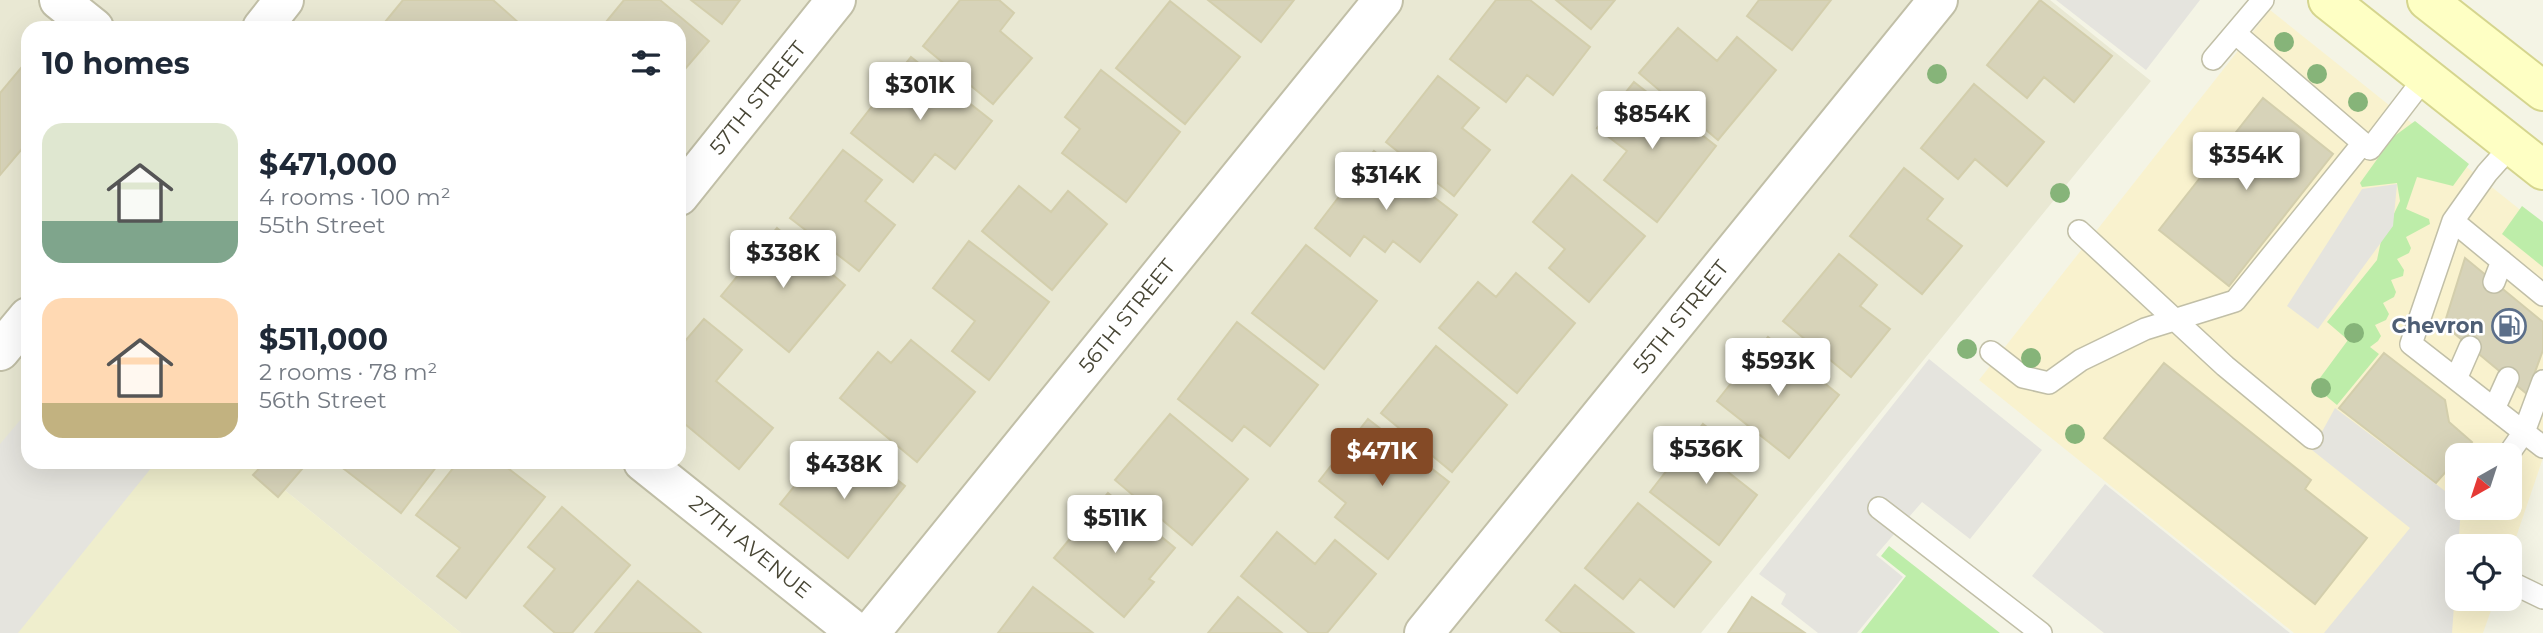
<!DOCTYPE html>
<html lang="en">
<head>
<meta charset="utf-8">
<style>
	:root { --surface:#fff; --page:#f2f2f3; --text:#1f2937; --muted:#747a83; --accent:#844a26 }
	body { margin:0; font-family:Montserrat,sans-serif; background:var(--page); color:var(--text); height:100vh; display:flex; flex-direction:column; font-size:26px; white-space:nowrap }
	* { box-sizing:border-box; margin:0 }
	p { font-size:23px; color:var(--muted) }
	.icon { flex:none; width:38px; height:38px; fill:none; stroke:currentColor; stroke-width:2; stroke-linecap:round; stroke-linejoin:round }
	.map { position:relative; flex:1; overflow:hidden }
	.sheet { position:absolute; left:21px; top:21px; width:665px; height:448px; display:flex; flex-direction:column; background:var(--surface); border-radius:21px; box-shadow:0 7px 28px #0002 }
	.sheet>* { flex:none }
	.needle { width:46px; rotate:219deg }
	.tools { position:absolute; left:2445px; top:443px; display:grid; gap:14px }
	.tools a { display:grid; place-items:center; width:77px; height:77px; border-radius:14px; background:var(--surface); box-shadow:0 7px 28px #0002; font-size:35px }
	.price { position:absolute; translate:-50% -60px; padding:0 16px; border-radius:7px; background:#fff; color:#222; font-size:23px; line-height:46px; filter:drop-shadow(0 2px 4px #0008) }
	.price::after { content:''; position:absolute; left:50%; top:42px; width:21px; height:16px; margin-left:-10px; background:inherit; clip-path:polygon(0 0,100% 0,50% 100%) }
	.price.on { background:var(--accent); color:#fff }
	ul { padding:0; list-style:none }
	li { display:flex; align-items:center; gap:21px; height:175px; padding:0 21px }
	li span { display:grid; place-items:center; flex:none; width:196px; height:140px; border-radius:21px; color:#555 }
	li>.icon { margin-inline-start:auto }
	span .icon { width:84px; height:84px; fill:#fffc; stroke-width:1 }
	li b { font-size:30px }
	h2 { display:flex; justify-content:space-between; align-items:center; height:84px; padding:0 21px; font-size:30px }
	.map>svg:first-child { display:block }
	.residential { fill:#e9e8d3 }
	.commercial { fill:#f9f2ce; fill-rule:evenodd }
	.education { fill:#efeecd }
	.green { fill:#bdeda9 }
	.parking { fill:#e5e4de }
	.building { fill:#d7d3b9; stroke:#d3ceac; stroke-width:2 }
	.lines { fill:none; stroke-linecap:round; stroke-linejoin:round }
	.service-casing { stroke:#c1bfa7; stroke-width:24 }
	.minor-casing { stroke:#c1bfa7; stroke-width:42 }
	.secondary-casing { stroke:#d5d58e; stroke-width:42 }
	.service { stroke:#fff; stroke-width:21 }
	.minor { stroke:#fff; stroke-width:38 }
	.secondary { stroke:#feffc4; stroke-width:38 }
	.tree { fill:#86b479 }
	.labels { text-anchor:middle; stroke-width:5; stroke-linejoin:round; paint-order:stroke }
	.street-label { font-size:21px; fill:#474534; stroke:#fff }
	.service-label { font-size:21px; font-weight:bold; fill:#4e5e75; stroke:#fff; text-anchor:end }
</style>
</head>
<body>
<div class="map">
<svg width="2543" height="633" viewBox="0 0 2543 633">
	<rect width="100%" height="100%" fill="#f4f4e5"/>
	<!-- residential -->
	<path class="residential" d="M0 0H2050L2151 81 1701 633H461L250 462H679V28H28V420L0 454Z"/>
	<!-- commercial -->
	<path class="commercial" d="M2270 10 2543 228V458L2510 555V546H2457V598L2495 599 2483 633H2294L1979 380ZM2457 455H2510V508H2457Z"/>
	<!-- education -->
	<path class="education" d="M28 462H250L461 633H0Z"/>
	<!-- green -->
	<path class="green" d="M2415 121 2469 164 2453 186 2417 177 2406 209 2429 219 2430 224 2406 237 2411 248 2409 253 2397 259 2404 270 2403 276 2391 280 2396 292 2394 297 2383 303 2389 314 2386 320 2375 325 2381 336 2378 341 2370 347 2379 354 2337 405 2314 386 2348 340 2327 322 2377 260 2381 241 2400 201 2397 183 2362 187 2360 183 2393 137Z
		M2522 206 2543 222V267L2502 234Z
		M1889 546 2000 633H1861L1906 576 1881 556Z"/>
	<!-- parking -->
	<path class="parking" d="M2056 0H2200L2146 70Z
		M2397 184 2393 226 2318 329 2287 306 2362 189Z
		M1929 359 2042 450 1970 539 1922 502 1876 555 1903 577 1857 633H1818L1781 604 1786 594 1759 574Z
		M2335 408 2457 500V508H2461L2452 633H2324L2410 528 2312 450Z
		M22 418 28 419V462H156L18 633H0V444Z
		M2105 484 2290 633H2104L2032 576Z"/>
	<!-- building -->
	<path class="building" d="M403 0H493L519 23 515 28H383L381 27Z
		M624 0H660L709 41 679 76V28H601Z
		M691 0H740L722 24Z
		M960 0H999L1014 13 1000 31 1032 58 993 104 923 46Z
		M1208 0H1294L1261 42Z
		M1496 0H1530L1590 47 1553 95 1527 75 1506 102 1450 59Z
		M1556 0H1615L1591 29Z
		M1759 0H1831L1792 50 1747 16Z
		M2040 0 2112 56 2074 102 2044 77 2027 98 1987 65Z
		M1170 1 1240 57 1185 124 1116 68Z
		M1678 28 1717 61 1737 37 1776 70 1718 140 1639 73Z
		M911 57 992 121 955 169 935 154 913 182 851 133Z
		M26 62 28 63V156L21 150 0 175V93Z
		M1101 70 1180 132 1126 202 1062 153 1080 129 1065 117Z
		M1438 76 1479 108 1462 128 1490 150 1454 196 1386 142Z
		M1634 82 1716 146 1657 222 1604 180 1627 151 1597 128Z
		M1974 84 2044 142 2007 186 1975 159 1958 179 1921 148Z
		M2263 98 2333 154 2229 286 2159 230Z
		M843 150 882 180 865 201 895 225 859 271 790 218Z
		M1374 151 1457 215 1420 262 1393 241 1385 252 1364 236 1350 256 1315 228Z
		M1904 168 1943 199 1927 219 1962 246 1922 294 1850 236Z
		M1572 175 1645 236 1589 302 1549 268 1565 249 1533 222Z
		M1019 186 1051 212 1068 191 1107 224 1052 290 982 231Z
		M777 228 845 285 789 352 721 296Z
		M969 241 1049 302 989 380 952 351 975 321 933 288Z
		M1306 245 1377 301 1324 369 1252 313Z
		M1839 254 1877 285 1860 306 1890 329 1851 377 1783 321Z
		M2465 258 2543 322V350L2527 394 2444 325Z
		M1516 273 1575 323 1517 393 1439 328 1478 282 1496 297Z
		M704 319 742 350 716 381 773 428 739 469 679 419V348Z
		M1237 322 1318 385 1270 446 1244 426 1232 441 1178 399Z
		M1768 337 1839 395 1789 458 1717 401Z
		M911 340 975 392 917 462 840 398 878 352 891 363Z
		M1436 346 1507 405 1452 472 1381 413Z
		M2384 353 2445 400 2449 422 2472 442 2461 455H2457V459L2436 483 2339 408Z
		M2164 363 2311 480 2305 489 2367 538 2315 604 2104 438Z
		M1170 414 1248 479 1192 545 1115 480Z
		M1368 419 1449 482 1388 559 1335 517 1346 503 1319 481Z
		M1703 424 1742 453 1728 472 1757 495 1719 545 1650 492Z
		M857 448 905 486 848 558 780 504 813 463 833 479Z
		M265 462H308L278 497 253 475Z
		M335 462H440L401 513Z
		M458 462H500L545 497 466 598 437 576 460 548 416 515Z
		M1108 493 1175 548 1149 579 1154 582 1124 617 1054 558Z
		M1638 503 1711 562 1674 607 1640 579 1623 599 1585 568Z
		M562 507 630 565 572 633H555L524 606 555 569 528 547Z
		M1277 532 1315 564 1335 540 1376 574 1327 633H1309L1241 576Z
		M638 581 701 633H595Z
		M1575 585 1634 633H1562L1546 620Z
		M1033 587 1093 633H998Z
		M1238 597 1282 633H1208Z
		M1752 597 1805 633H1728Z"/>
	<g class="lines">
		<!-- service casing -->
		<g class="service-casing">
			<path id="service" d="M2235 33 2370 149 2426 76
				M2213 59 2263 0
				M2512 145 2487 173 2453 221 2411 344 2543 447
				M2453 221 2543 295
				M2079 231 2225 366 2312 438
				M2494 282 2502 261
				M1991 352 2023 377 2049 383 2081 360 2145 329 2235 301 2363 143
				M2456 379 2470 347
				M2494 409 2508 378
				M2508 455 2524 432 2543 381
				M1879 508 2041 633
				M2510 582 2543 598"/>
		</g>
		<!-- minor casing -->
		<g class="minor-casing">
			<path id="minor" d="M59 0 94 28
				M262 28 284 0
				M679 196 836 0
				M0 351 28 317
				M643 462 857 633
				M870 633 1383 0
				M1424 633 1938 0"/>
		</g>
		<!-- secondary casing -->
		<g class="secondary-casing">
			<path id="secondary" d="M2328 0 2543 170
				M2427 0 2543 91"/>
		</g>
		<!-- service -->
		<use href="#service" class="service"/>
		<!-- minor -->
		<use href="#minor" class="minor"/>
		<!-- secondary -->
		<use href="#secondary" class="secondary"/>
	</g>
	<!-- trees -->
	<g class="tree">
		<circle cx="2284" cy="42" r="10"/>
		<circle cx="1937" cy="74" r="10"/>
		<circle cx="2317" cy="74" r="10"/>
		<circle cx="2358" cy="102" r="10"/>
		<circle cx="2060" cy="193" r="10"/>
		<circle cx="2354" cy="333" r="10"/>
		<circle cx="1967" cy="349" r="10"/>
		<circle cx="2031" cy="358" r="10"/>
		<circle cx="2321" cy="388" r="10"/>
		<circle cx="2075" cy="434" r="10"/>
	</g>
	<!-- icons -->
	<defs>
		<g id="fuel-ring" transform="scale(1.75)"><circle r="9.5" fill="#fff" stroke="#5c6f8a" stroke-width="1.5"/><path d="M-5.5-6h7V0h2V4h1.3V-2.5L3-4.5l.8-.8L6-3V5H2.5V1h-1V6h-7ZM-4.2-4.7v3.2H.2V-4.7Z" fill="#5c6f8a"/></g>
	</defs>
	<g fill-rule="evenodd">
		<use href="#fuel-ring" x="2509" y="326"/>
	</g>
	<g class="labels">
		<!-- street labels -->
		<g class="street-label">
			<text transform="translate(758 98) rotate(-51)" y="7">57TH STREET</text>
			<text transform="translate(1127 316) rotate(-51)" y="7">56TH STREET</text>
			<text transform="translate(1681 317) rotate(-51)" y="7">55TH STREET</text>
			<text transform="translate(750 547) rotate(39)" y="7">27TH AVENUE</text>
		</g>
		<!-- service labels -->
		<g class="service-label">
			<text x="2484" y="333">Chevron</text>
		</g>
	</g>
</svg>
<div class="tools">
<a><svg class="needle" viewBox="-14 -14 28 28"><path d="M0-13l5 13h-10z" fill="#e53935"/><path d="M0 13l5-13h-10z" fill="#747a83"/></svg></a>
<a><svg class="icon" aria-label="locate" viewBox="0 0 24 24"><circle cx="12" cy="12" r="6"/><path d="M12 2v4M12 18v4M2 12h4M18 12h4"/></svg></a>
</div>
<b class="price" style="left:920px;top:122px">$301K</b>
<b class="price" style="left:1652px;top:151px">$854K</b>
<b class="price" style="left:2246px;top:192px">$354K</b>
<b class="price" style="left:1386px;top:212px">$314K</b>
<b class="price" style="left:783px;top:290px">$338K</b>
<b class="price" style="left:1778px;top:398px">$593K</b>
<b class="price" style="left:1706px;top:486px">$536K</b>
<b class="price on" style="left:1382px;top:488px">$471K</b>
<b class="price" style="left:844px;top:501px">$438K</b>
<b class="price" style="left:1115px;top:555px">$511K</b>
<section class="sheet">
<h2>10 homes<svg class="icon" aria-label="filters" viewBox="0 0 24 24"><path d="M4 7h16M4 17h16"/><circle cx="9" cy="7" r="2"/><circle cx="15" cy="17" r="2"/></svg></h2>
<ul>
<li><span style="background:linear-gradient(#dfe7d0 70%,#7fa58c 0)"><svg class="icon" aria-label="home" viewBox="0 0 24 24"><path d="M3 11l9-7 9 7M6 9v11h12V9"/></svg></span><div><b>$471,000</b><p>4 rooms · 100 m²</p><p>55th Street</p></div></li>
<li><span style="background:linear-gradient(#ffd9b3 75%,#c2b280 0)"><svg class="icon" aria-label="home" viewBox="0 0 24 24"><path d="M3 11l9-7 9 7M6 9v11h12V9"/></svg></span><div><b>$511,000</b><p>2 rooms · 78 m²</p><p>56th Street</p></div></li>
</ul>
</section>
</div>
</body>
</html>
